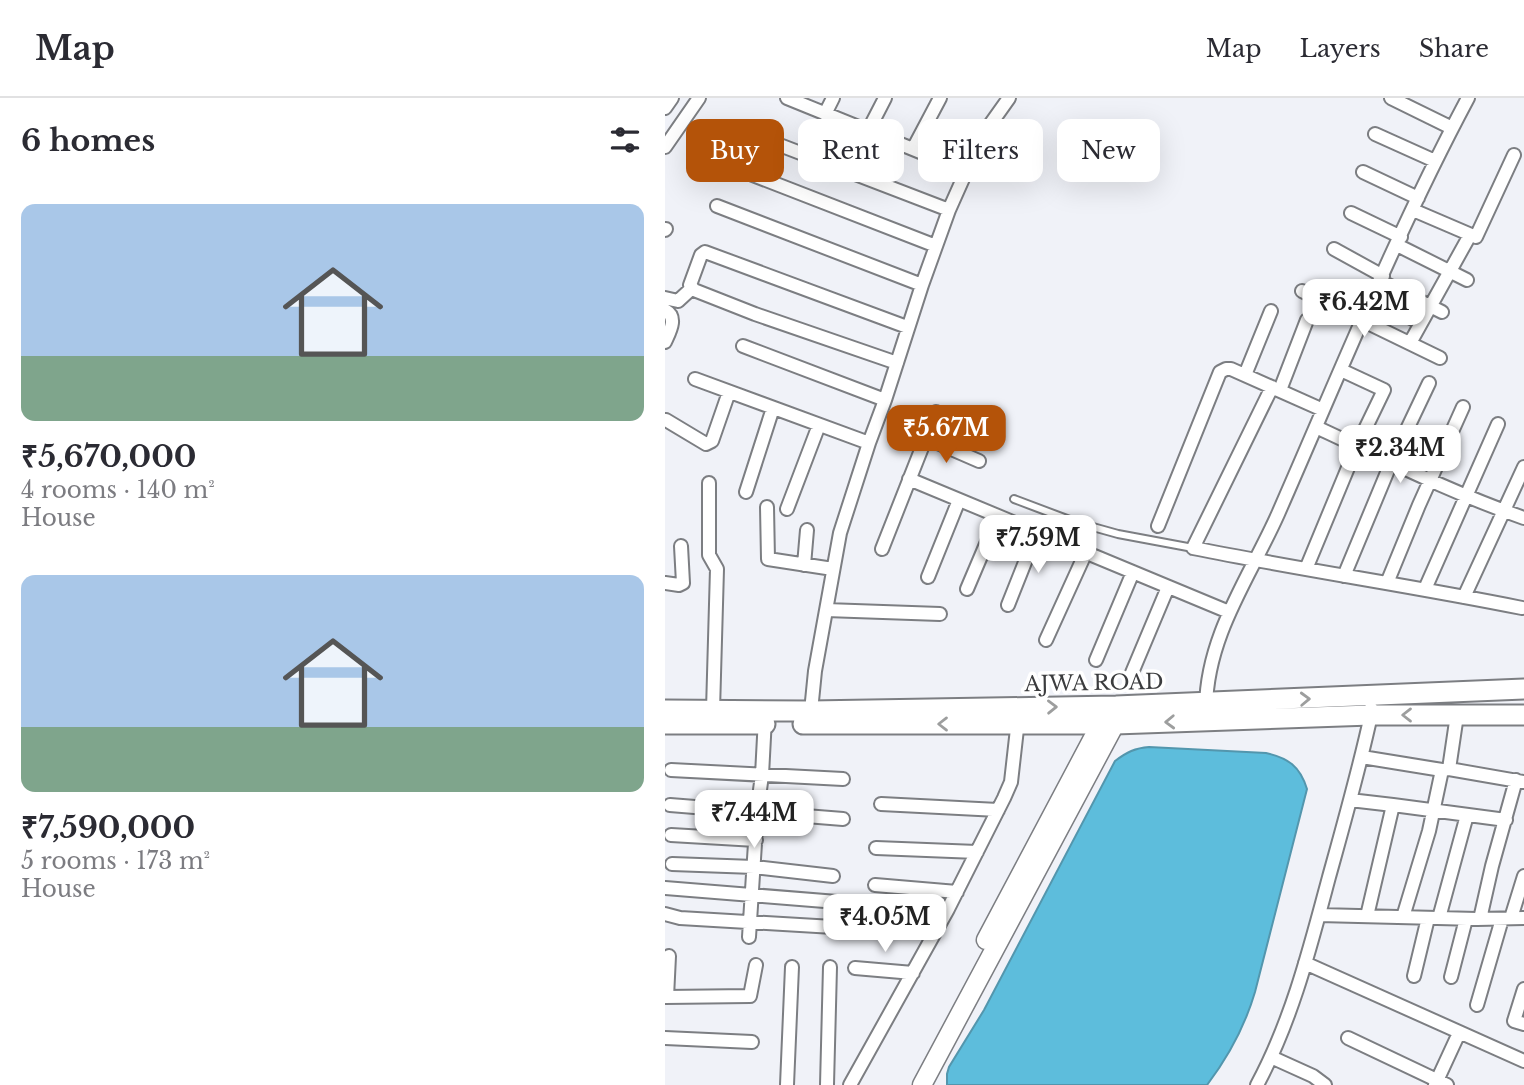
<!DOCTYPE html>
<html lang="en">
<head>
<meta charset="utf-8">
<style>
	:root { --surface:#fff; --page:#f2f2f3; --text:#2b2b33; --muted:#7c7c81; --line:#e1e1e2; --accent:#b45309 }
	body { margin:0; font-family:"Libre Baskerville",serif; background:var(--page); color:var(--text); height:100vh; display:flex; flex-direction:column; font-size:26px; white-space:nowrap }
	* { box-sizing:border-box; margin:0 }
	p { font-size:23px; color:var(--muted) }
	.icon { flex:none; width:38px; height:38px; fill:none; stroke:currentColor; stroke-width:2; stroke-linecap:round; stroke-linejoin:round }
	.map { position:relative; flex:1; overflow:hidden }
	.details { display:flex; flex-direction:column; background:var(--surface); width:665px }
	.details>* { flex:none }
	.hud { position:absolute; left:21px; top:21px; width:665px; height:63px; display:flex; gap:14px }
	.price { position:absolute; translate:-50% -60px; padding:0 16px; border-radius:14px; background:#fff; color:#222; font-size:23px; line-height:46px; filter:drop-shadow(0 2px 4px #0008) }
	.price::after { content:''; position:absolute; left:50%; top:42px; width:21px; height:16px; margin-left:-10px; background:inherit; clip-path:polygon(0 0,100% 0,50% 100%) }
	.price.current { background:var(--accent); color:#fff }
	ul { padding:0; list-style:none }
	li { display:grid; align-content:center; gap:14px; height:371px; padding:0 21px }
	li span { display:grid; place-items:center; height:217px; border-radius:14px; color:#555 }
	li>.icon { margin-inline-start:auto }
	span .icon { width:126px; height:126px; fill:#fffc; stroke-width:1 }
	li b { font-size:30px }
	h2 { display:flex; justify-content:space-between; align-items:center; height:84px; padding:0 21px; font-size:30px }
	.tag { padding:0 24px; border-radius:14px; background:var(--surface); box-shadow:0 7px 28px #0002; font-size:24px; line-height:63px }
	.tag.current { background:var(--accent); color:#fff }
	header { display:flex; align-items:center; gap:42px; box-sizing:border-box; height:98px; padding:0 35px; background:var(--surface); border-bottom:2px solid var(--line) }
	header strong { font-size:33px }
	nav { display:flex; gap:38px; margin-inline-start:auto; font-size:24px }
	main { display:flex; flex:1; min-height:0 }
	.map>svg:first-child { display:block }
	.water { fill:#5dbddc; stroke:#5396ad; stroke-width:2 }
	.building { fill:#baabf1; stroke:#828186; stroke-width:2 }
	.lines { fill:none; stroke-linecap:round; stroke-linejoin:round }
	.lane-casing { stroke:#7c7e82; stroke-width:10 }
	.street-casing { stroke:#7c7e82; stroke-width:16 }
	.secondary-casing { stroke:#7c7e82; stroke-width:21 }
	.primary-casing { stroke:#7c7e82; stroke-width:23 }
	.lane { stroke:#fff; stroke-width:6 }
	.street { stroke:#fff; stroke-width:12 }
	.secondary { stroke:#fff; stroke-width:18 }
	.primary { stroke:#fff; stroke-width:19 }
	.oneway { stroke:#9d9e9e }
	.labels { text-anchor:middle; stroke-width:7; stroke-linejoin:round; paint-order:stroke }
	.street-label { font-size:21px; fill:#3b3c3e; stroke:#fff }
</style>
</head>
<body>
<header>
<strong>Map</strong>
<nav><a>Map</a><a>Layers</a><a>Share</a></nav>
</header>
<main>
<section class="details">
<h2>6 homes<svg class="icon" aria-label="filters" viewBox="0 0 24 24"><path d="M4 7h16M4 17h16"/><circle cx="9" cy="7" r="2"/><circle cx="15" cy="17" r="2"/></svg></h2>
<ul>
<li><span style="background:linear-gradient(#a9c7e8 70%,#7fa58c 0)"><svg class="icon" aria-label="home" viewBox="0 0 24 24"><path d="M3 11l9-7 9 7M6 9v11h12V9"/></svg></span><div><b>₹5,670,000</b><p>4 rooms · 140 m²</p><p>House</p></div></li>
<li><span style="background:linear-gradient(#a9c7e8 70%,#7fa58c 0)"><svg class="icon" aria-label="home" viewBox="0 0 24 24"><path d="M3 11l9-7 9 7M6 9v11h12V9"/></svg></span><div><b>₹7,590,000</b><p>5 rooms · 173 m²</p><p>House</p></div></li>
</ul>
</section>
<div class="map">
<svg width="859" height="987" viewBox="0 0 859 987">
	<rect width="100%" height="100%" fill="#f0f2f8"/>
	<!-- water -->
	<path class="water" d="M484 649 601 655C623 660 635 668 642 691L590 894C580 928 564 958 542 987H282V976L284 969 319 912 450 663C462 654 470 650 484 649Z"/>
	<!-- building -->
	<path class="building" d="M714 196 755 216 748 229 723 216 725 211 722 209 719 214 708 208Z"/>
	<g class="lines">
		<!-- lane casing -->
		<g class="lane-casing">
			<path id="lane" d="M349 401 410 424 453 436 528 450"/>
		</g>
		<!-- street casing -->
		<g class="street-casing">
			<path id="street" d="M122 0 302 73
				M726 0 787 30
				M0 10 7 0
				M160 16 168 0
				M203 33 220 0
				M86 36 284 112
				M710 36 770 63
				M0 49 34 0
				M248 51 275 0
				M75 72 271 148
				M698 74 753 100
				M52 108 257 187
				M748 112 811 139 849 57
				M686 115 736 139
				M0 132 1 131
				M732 147 802 182
				M669 151 718 178
				M715 183 777 214
				M637 193 775 260
				M0 200 13 203 26 191
				M0 212C13 219 5 233 0 244
				M745 245 805 137
				M78 248 220 302
				M232 265 90 216 29 192 25 187 36 157 40 154 242 229
				M580 277 606 213
				M30 281 204 345
				M607 289 528 450C637 472 748 488 857 510
				M615 292 642 222
				M1 322 41 346 47 343 64 294
				M651 329C720 361 787 395 859 420
				M261 340 314 363
				M244 381 564 514
				M44 385V457L52 471 48 612
				M81 394 108 310
				M102 409 103 461 168 471
				M122 411 154 327
				M493 428 555 274 561 271H566L658 312
				M217 451 271 314
				M139 467 142 432
				M641 471 692 348 719 292 676 272
				M679 478 726 365 764 285
				M263 479 294 402
				M0 485 14 487 18 485 16 448
				M722 485 754 407 798 309
				M302 491 333 418
				M760 491 833 326
				M799 499 859 369
				M343 507 372 434
				M161 512 275 516
				M381 542 421 454
				M431 562 468 474
				M466 577 503 489
				M541 609C542 537 585 479 613 416 674 277 731 135 803 0
				M146 613 150 573 175 435 204 345 220 302 257 187 284 112 317 38 344 0
				M697 659 777 672 784 671 859 684
				M784 671 792 617
				M6 672 178 681
				M685 702 728 707
				M216 706 333 712
				M5 707 178 721
				M6 737 91 742
				M211 750 312 754
				M7 766 89 769 168 778
				M210 787 292 794
				M0 790 172 804
				M0 816 15 820 202 831 270 834
				M654 817 812 821 859 820
				M702 818 728 707 841 722
				M738 819 764 733 777 672
				M774 820 802 717
				M846 820 859 778
				M815 821 827 768 851 682
				M84 839 92 714 97 677 100 620
				M640 865 859 963
				M190 870 248 875
				M749 878 763 820
				M786 879 801 821
				M859 891 849 923 859 926
				M0 899 85 898 91 867
				M2 899 4 858
				M812 907 837 821
				M0 940 87 944
				M683 940 782 987
				M606 959 648 978 660 987
				M122 987 127 869
				M162 987 165 869
				M185 987 283 811 339 700 346 684 353 622
				M592 987C627 922 645 850 664 779 679 725 694 672 706 617V610
				M770 987 794 935"/>
		</g>
		<!-- secondary casing -->
		<g class="secondary-casing">
			<path id="secondary" d="M321 842 435 627 436 615
				M257 987 450 626 451 615"/>
		</g>
		<!-- primary casing -->
		<g class="primary-casing">
			<path id="primary" d="M0 612 146 613 451 608 859 591
				M0 626H100
				M138 626H450L706 617H859"/>
		</g>
		<!-- lane -->
		<use href="#lane" class="lane"/>
		<!-- street -->
		<use href="#street" class="street"/>
		<!-- secondary -->
		<use href="#secondary" class="secondary"/>
		<!-- primary -->
		<use href="#primary" class="primary"/>
	</g>
	<!-- one-way arrows -->
	<defs><path id="oneway-chevron" d="M-2-3.5L2.5 0L-2 3.5" fill="none" stroke-width="1.6" stroke-linecap="round" stroke-linejoin="round" transform="scale(1.75)"/></defs>
	<g class="oneway">
		<use href="#oneway-chevron" transform="translate(640 601) rotate(-2)"/>
		<use href="#oneway-chevron" transform="translate(387 609) rotate(-1)"/>
		<use href="#oneway-chevron" transform="translate(742 617) rotate(180)"/>
		<use href="#oneway-chevron" transform="translate(505 624) rotate(178)"/>
		<use href="#oneway-chevron" transform="translate(278 626) rotate(180)"/>
	</g>
	<g class="labels">
		<!-- street labels -->
		<g class="street-label">
			<text transform="translate(429 585) rotate(-1)" y="7">AJWA ROAD</text>
		</g>
	</g>
</svg>
<b class="price" style="left:699px;top:241px">₹6.42M</b>
<b class="price current" style="left:281px;top:367px">₹5.67M</b>
<b class="price" style="left:735px;top:387px">₹2.34M</b>
<b class="price" style="left:373px;top:477px">₹7.59M</b>
<b class="price" style="left:89px;top:752px">₹7.44M</b>
<b class="price" style="left:220px;top:856px">₹4.05M</b>
<div class="hud">
<a class="tag current">Buy</a>
<a class="tag">Rent</a>
<a class="tag">Filters</a>
<a class="tag">New</a>
</div>
</div>
</main>
</body>
</html>
